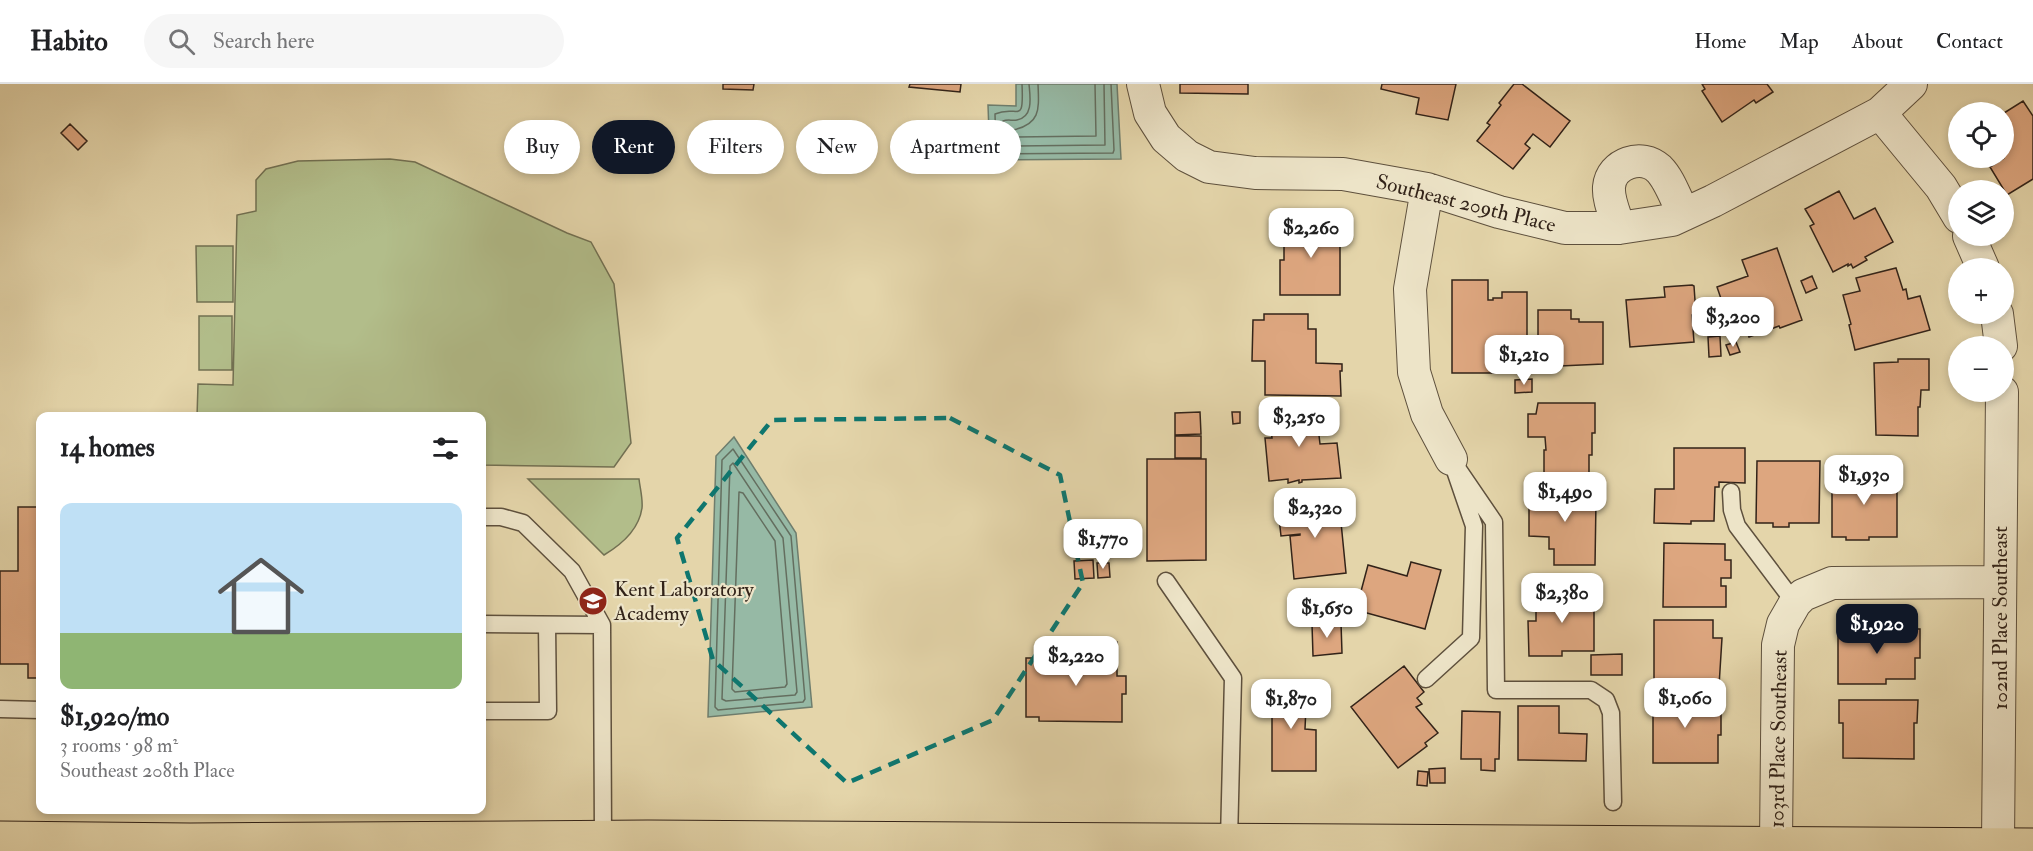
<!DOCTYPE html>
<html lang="en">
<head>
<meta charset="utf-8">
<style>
	:root { --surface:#fff; --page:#f6f6f6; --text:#202124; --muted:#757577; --line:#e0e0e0; --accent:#111827 }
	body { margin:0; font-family:"IM FELL Double Pica",serif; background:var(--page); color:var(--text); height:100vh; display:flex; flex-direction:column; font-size:22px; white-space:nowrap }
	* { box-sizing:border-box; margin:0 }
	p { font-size:20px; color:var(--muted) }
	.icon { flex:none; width:33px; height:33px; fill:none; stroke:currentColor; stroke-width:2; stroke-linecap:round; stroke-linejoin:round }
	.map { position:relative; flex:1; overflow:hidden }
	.details { position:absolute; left:36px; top:328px; width:450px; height:402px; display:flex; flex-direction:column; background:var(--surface); border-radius:12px; box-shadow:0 3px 9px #0003 }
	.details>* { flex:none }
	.banner { position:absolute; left:504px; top:36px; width:570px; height:54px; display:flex; gap:12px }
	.fabs { position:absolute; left:1948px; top:18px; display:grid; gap:12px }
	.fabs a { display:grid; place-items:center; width:66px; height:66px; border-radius:50%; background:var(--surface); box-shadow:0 3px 9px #0003; font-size:30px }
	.price { position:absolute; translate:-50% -51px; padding:0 14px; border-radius:12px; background:#fff; color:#222; font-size:20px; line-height:39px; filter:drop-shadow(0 2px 3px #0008) }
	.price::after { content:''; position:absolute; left:50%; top:36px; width:18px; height:14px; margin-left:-9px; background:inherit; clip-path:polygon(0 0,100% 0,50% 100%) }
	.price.selected { background:var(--accent); color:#fff }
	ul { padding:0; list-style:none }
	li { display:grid; align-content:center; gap:12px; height:318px; padding:0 24px }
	li span { display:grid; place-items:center; height:186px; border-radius:12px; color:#555 }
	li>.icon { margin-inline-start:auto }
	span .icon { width:108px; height:108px; fill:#fffc; stroke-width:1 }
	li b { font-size:26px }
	h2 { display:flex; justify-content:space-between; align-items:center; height:72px; padding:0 24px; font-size:26px }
	.chip { padding:0 21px; border-radius:27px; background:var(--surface); box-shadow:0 3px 9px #0003; font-size:21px; line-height:54px }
	.chip.selected { background:var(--accent); color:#fff }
	header { display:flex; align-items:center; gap:36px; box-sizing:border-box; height:84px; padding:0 30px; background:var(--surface); border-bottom:2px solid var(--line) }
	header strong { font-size:28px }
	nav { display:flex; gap:33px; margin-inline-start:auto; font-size:21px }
	.search { width:420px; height:54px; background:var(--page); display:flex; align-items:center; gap:15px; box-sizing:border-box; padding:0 21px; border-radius:33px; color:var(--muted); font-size:22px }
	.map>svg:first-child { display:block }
	.green { fill:#b2bd8a; stroke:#727052; stroke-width:1.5 }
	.water { fill:#96b9a5; stroke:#6e7d6d; stroke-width:1.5 }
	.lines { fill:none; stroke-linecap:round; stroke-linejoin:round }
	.shore { stroke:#646e5f; stroke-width:1.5 }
	.building { fill:#dda67f; stroke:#322319; stroke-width:1.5 }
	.service-casing { stroke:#5e503d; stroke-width:19 }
	.minor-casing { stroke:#5e503d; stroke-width:34 }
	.primary-casing { stroke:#322319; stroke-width:35 }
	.service { stroke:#ede4c8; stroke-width:16 }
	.minor { stroke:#ede4c8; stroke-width:32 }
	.primary { stroke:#e4d5aa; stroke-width:33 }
	.marked { fill:none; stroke:#0f766e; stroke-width:4.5; stroke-dasharray:12 8; stroke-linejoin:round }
	.labels { text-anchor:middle; stroke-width:4.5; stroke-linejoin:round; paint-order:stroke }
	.street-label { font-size:21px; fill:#322319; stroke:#ede4c8 }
	.poi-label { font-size:21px; fill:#322319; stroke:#ede4c8; text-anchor:start }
</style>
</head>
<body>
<header>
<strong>Habito</strong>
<div class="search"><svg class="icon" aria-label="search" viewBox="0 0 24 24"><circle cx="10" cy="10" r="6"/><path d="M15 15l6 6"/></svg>Search here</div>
<nav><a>Home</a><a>Map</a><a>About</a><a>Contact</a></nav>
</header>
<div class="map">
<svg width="2033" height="767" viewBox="0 0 2033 767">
	<rect width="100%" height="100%" fill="#e4d5aa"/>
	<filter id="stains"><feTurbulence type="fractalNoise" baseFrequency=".00333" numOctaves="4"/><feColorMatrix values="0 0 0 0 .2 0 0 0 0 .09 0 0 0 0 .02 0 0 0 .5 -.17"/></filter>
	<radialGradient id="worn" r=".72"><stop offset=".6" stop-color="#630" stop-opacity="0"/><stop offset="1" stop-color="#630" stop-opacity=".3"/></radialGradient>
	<!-- green -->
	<path class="green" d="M390 75 415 78 567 149 591 158 614 200 631 359 614 383 482 381V333H197L198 300 233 301 237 131 256 127V96L266 85 298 77Z
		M233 162V218H197L196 162Z
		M199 232H232V286H199Z
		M528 395H639C640 404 643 415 642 424 639 445 621 461 604 471Z"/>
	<!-- water -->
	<path class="water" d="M1016 0H1117L1121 75 990 76 988 21 1016 22Z
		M734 353 796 449 812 623 708 633 716 372Z"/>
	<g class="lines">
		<!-- shore -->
		<path class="shore" d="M1022 0C1024 43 1018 20 995 30L996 67 998 70 1113 69 1114 66 1111 0
			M1029 0C1030 12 1034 33 1017 36 1012 37 1008 35 1003 37V60L1005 62 1105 61 1104 0
			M1038 0C1039 25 1041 40 1013 46V53L1096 52 1095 0
			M733 365 791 452 805 615 803 618 718 626 715 623 722 376Z
			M733 379 783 454 797 608 795 611 726 617 722 615 730 382Z
			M739 408 743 409 775 457 787 600 785 603 735 608 732 605Z"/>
	</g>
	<!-- building -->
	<path class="building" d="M723 0H754L753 6 723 5Z
		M910 0H961L960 8 909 3Z
		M1180 0H1248V10L1180 9Z
		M1382 0H1456L1448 36 1416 30 1419 14 1381 5Z
		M1514 0H1522L1570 37 1550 63 1533 50 1525 60 1530 64 1513 85 1477 57 1490 41 1487 39 1501 21 1499 19Z
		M1702 0H1767L1773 8 1756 19 1754 16 1722 38 1702 7 1705 5Z
		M2023 17 2033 32V95L2007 111 1990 83 2004 74V29Z
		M70 40 87 57 78 66 61 49Z
		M1839 107 1854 135 1875 124 1893 158 1865 173 1867 176 1853 184 1851 180 1848 182V180L1833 188 1810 142 1814 140 1805 125Z
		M1301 134H1332V151H1340V211H1280V176H1284V138H1301Z
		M1777 164 1802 236 1780 244 1779 242 1749 253 1743 236 1730 241 1717 203 1748 192 1742 176Z
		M1896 184 1903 206 1906 205 1908 215 1920 212 1930 246 1855 266 1849 241 1851 240 1843 211 1860 207 1856 194Z
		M1812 192 1817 204 1806 209 1801 197Z
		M1452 196H1488V216H1493V214H1502V208H1527V264H1508V275H1494V289H1452Z
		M1692 201 1694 202 1696 231H1692L1694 258 1630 263 1626 216 1665 213 1664 203Z
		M1538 226H1571V235H1579V238H1603V280L1538 283Z
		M1264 230H1308V245H1316V279L1342 280V287H1340L1341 312 1265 311V277H1252L1253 236H1264Z
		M1720 252 1721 272 1709 273 1708 253Z
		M1736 258 1740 268 1730 271 1726 261Z
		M1898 275H1929V306H1921L1920 323H1918V352L1876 351 1874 279 1898 278Z
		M1532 295V308L1515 309V296Z
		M1538 319H1595V349H1592V371H1589V392H1544V366H1546L1545 353H1528V330H1536Z
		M1293 324 1294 327 1316 325 1320 360 1337 359 1341 394 1302 396V398L1299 399V396L1288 399V395L1269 397 1265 354H1272L1269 326Z
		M1200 328 1201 350 1175 351V329Z
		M1232 328H1240V339L1233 340Z
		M1175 352H1201V374H1175Z
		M1674 364H1745V399L1719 398V403H1715L1714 437H1691V440L1654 439 1655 405H1674Z
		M1147 375H1206V476L1147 477Z
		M1757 377H1820L1819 439H1789V443H1773V439H1756Z
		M1832 390H1897V453H1869V456H1846V453H1832Z
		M1529 402 1587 403V417H1596L1595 481H1554V465H1549V453L1529 452Z
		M1339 418 1346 489 1294 495 1290 452 1300 451V450L1281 452 1278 425Z
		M18 423H40V594H28V580H0V487H18Z
		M1664 459 1725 460V476H1731V494H1721V502H1726V523H1663Z
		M1093 476 1094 494 1075 495 1074 477Z
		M1411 478 1441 486 1425 545 1356 526 1368 481 1407 492Z
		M1097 479H1109L1110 493 1098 494Z
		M1536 509H1594V567H1562V572H1529L1528 537H1536Z
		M1654 536H1713V554H1722L1719 602 1654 601Z
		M1341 539 1342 569 1313 572 1312 540Z
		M1838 544 1920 545V574H1915V595H1886V600H1838Z
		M1089 558H1117V592H1126V610H1122V638L1039 637V633H1026V574H1089Z
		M1622 570V591H1591V571Z
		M1404 582 1424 608 1417 614 1422 620 1416 623 1438 649 1425 659 1427 662 1398 684 1351 623Z
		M1270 601H1307L1305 645 1316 646V687H1272V631H1270Z
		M1653 609 1713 610V628H1721V651H1718V679H1653Z
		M1839 616H1918L1917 639H1914V675L1843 674V639H1839Z
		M1518 622H1559V649L1587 650 1586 677 1518 676Z
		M1462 627 1500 628 1499 675H1495V687L1481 686V675H1461Z
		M1445 684V699H1430L1429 685Z
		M1418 687 1428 688 1427 702 1417 701Z"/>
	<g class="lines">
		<!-- service casing -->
		<g class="service-casing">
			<path id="service" d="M1731 408 1732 426 1737 442 1795 519
				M482 433H501L523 439 572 487 602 541 603 753
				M1166 497 1233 594 1229 756
				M482 540 602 541
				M1426 595 1471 554 1474 442 1451 375 1494 438 1496 606H1591L1606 616 1611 629 1613 718
				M0 625 40 626
				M482 627H548L547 541"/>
		</g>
		<!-- minor casing -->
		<g class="minor-casing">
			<path id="minor" d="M1143 0 1150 29 1166 54 1187 72 1209 83 1255 89 1343 90 1427 105 1499 128 1565 144H1619L1672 136 1713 117 1880 29 1911 0
				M1880 29 1941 103 1959 133
				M1427 105 1410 205 1414 288 1427 330 1451 375
				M1619 144C1616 132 1608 117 1609 103 1611 79 1642 69 1659 85 1670 96 1676 116 1684 130
				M1969 152 1983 184
				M1997 230 2001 262
				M1776 759 1778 561 1783 540 1795 519 1803 511 1832 499 2000 498
				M1998 760 2002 308"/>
		</g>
		<!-- primary casing -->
		<g class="primary-casing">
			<path id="primary" d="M0 754 190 756 648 753 2033 761"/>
		</g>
		<!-- service -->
		<use href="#service" class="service"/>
		<!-- minor -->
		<use href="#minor" class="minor"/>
		<!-- primary -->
		<use href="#primary" class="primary"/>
	</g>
	<!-- marked area -->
	<path class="marked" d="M950 334 1060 391 1083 499 993 636 847 699 713 576 677 454 772 336Z"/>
	<!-- icons -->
	<defs>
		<g id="school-disc" transform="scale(1.5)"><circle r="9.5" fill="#8f2418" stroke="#ede4c8"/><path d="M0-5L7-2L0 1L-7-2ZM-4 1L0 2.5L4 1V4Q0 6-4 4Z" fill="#fff"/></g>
	</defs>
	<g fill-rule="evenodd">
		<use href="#school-disc" x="593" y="517"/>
	</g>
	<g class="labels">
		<!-- street labels -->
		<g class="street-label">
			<text transform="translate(1466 119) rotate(14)" y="7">Southeast 209th Place</text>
			<text transform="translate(2000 534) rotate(-90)" y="7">102nd Place Southeast</text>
			<text transform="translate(1778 655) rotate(-89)" y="7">103rd Place Southeast</text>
		</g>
		<!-- poi labels -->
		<g class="poi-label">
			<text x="614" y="512">Kent Laboratory<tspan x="614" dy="24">Academy</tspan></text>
		</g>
	</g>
	<rect width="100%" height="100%" filter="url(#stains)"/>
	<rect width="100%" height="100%" fill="url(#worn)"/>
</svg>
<div class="fabs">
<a><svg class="icon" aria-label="locate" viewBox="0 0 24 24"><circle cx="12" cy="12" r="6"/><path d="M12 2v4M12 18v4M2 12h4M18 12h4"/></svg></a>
<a><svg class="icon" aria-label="layers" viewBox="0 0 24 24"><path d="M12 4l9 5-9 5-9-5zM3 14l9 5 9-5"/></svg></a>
<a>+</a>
<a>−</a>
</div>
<b class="price" style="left:1311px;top:175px">$2,260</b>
<b class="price" style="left:1733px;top:264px">$3,200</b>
<b class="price" style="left:1524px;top:302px">$1,210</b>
<b class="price" style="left:1299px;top:364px">$3,250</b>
<b class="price" style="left:1864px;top:422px">$1,930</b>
<b class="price" style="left:1565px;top:439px">$1,490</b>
<b class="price" style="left:1315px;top:455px">$2,320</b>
<b class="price" style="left:1103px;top:486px">$1,770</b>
<b class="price" style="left:1562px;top:540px">$2,380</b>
<b class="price" style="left:1327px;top:555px">$1,650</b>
<b class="price selected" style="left:1877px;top:571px">$1,920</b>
<b class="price" style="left:1076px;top:603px">$2,220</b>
<b class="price" style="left:1685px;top:645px">$1,060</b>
<b class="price" style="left:1291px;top:646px">$1,870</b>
<div class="banner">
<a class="chip">Buy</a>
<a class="chip selected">Rent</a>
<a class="chip">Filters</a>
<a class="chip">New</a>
<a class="chip">Apartment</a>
</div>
<section class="details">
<h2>14 homes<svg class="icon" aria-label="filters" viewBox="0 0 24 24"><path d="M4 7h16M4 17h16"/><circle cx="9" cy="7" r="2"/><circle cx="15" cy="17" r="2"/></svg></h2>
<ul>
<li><span style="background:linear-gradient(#bfe0f5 70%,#8fb573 0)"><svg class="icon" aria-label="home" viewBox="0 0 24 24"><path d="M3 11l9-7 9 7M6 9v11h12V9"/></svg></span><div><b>$1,920/mo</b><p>3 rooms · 98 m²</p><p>Southeast 208th Place</p></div></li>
</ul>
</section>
</div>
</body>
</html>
